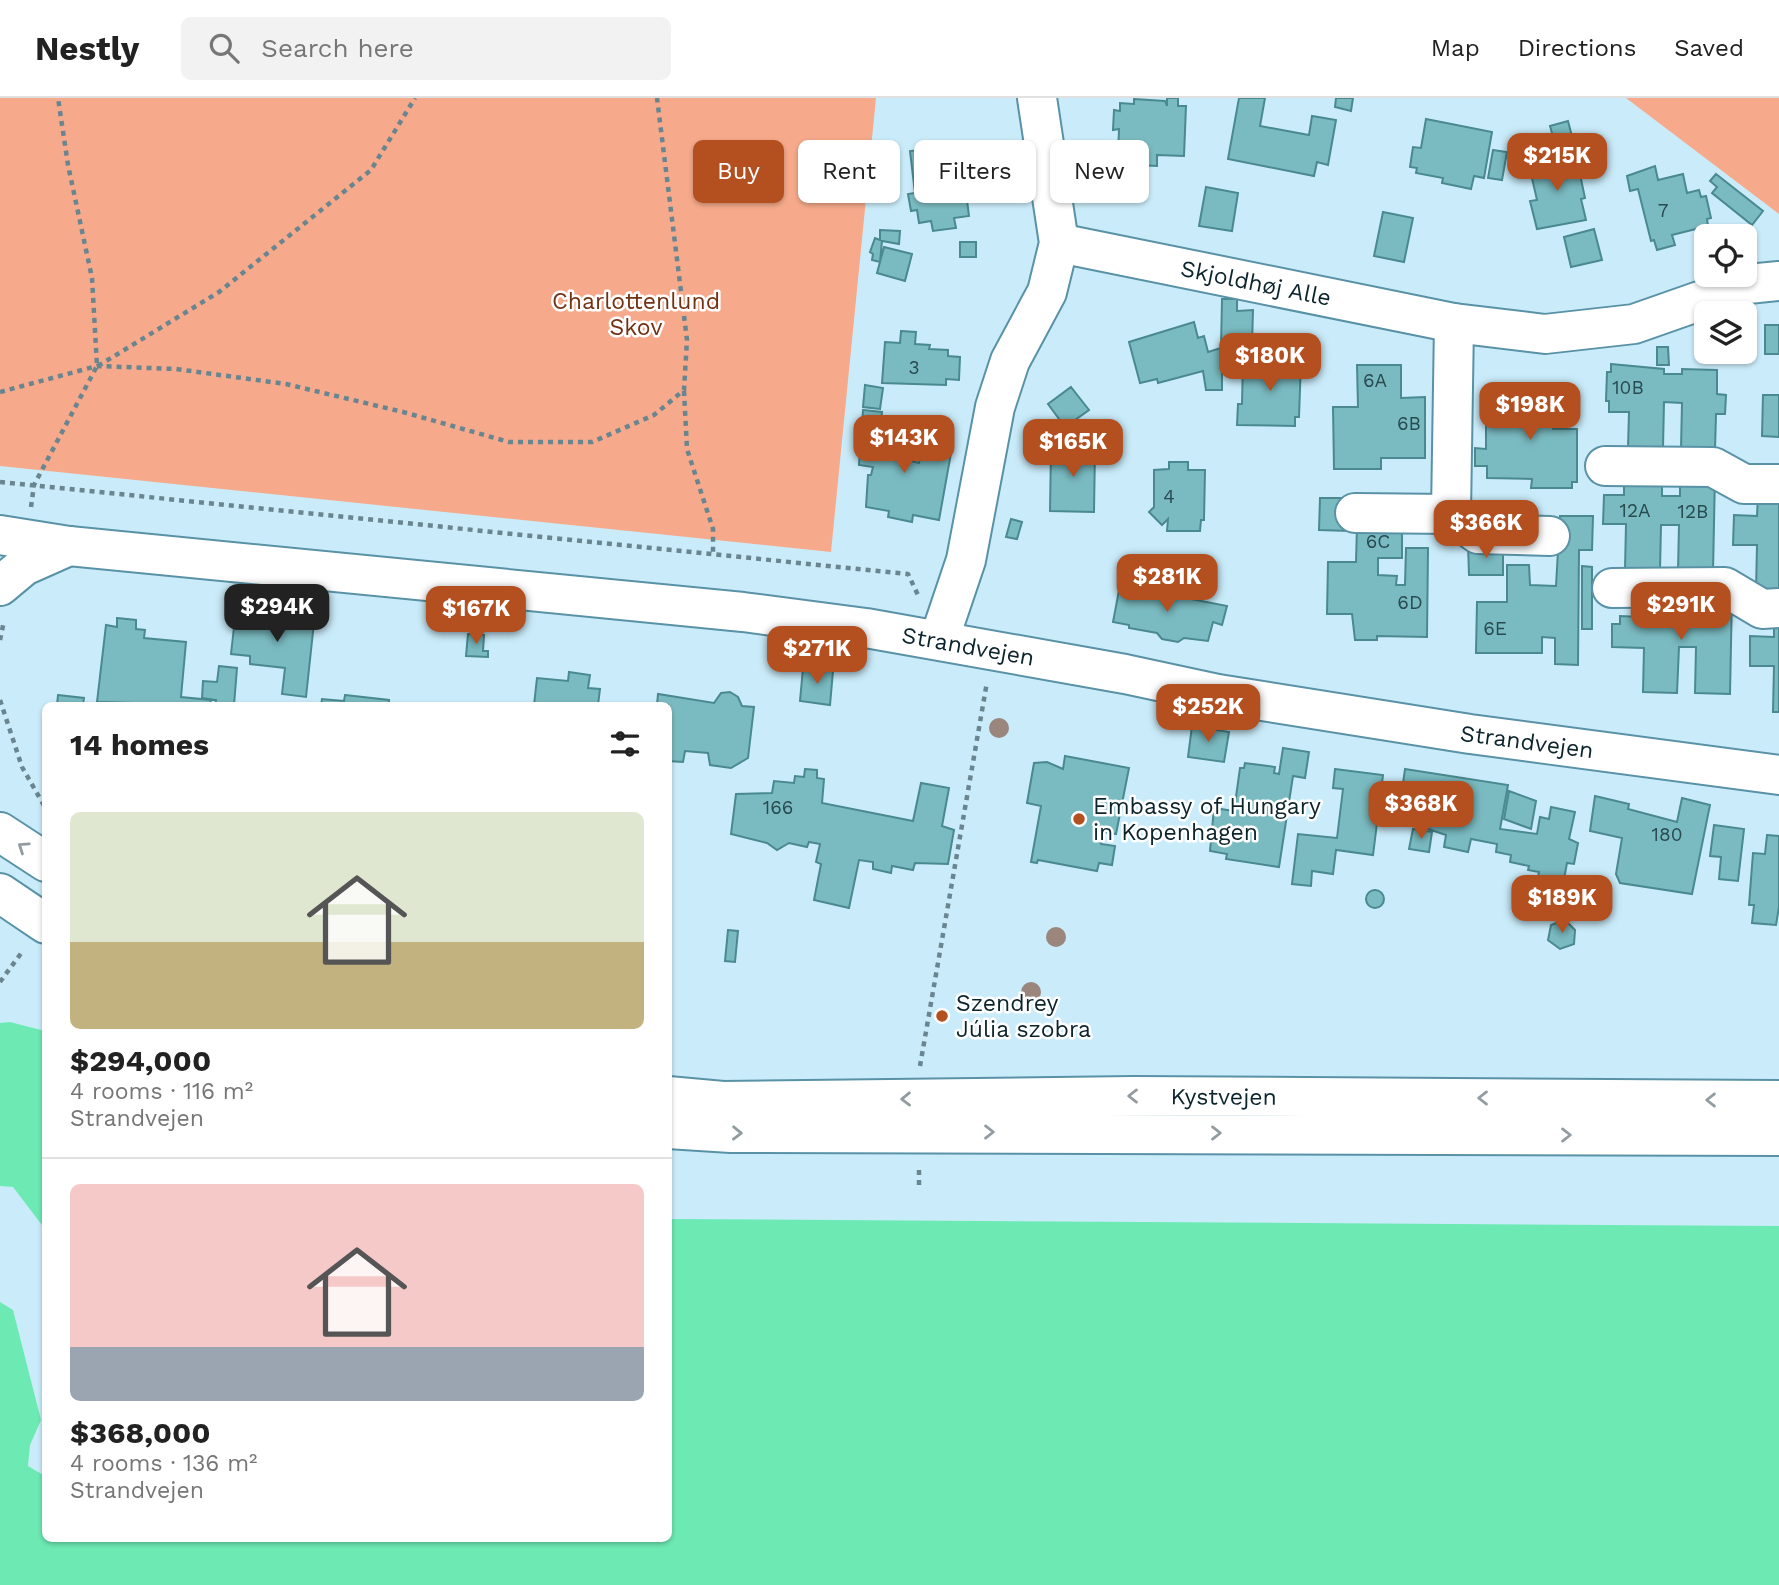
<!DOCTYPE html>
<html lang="en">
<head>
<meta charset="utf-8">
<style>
	:root { --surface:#fff; --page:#f2f2f2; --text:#222; --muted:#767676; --line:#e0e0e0; --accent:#b44f1f }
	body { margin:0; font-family:"Work Sans",sans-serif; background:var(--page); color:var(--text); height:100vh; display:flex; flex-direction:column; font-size:26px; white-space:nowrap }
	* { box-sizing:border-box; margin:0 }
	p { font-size:23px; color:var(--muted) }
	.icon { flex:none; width:38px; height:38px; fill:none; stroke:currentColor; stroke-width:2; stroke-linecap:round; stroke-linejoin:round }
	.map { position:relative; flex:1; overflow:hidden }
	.panel { position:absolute; left:42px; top:604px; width:630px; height:840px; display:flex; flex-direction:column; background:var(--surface); border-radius:10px; box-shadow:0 2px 5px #0004 }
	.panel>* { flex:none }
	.top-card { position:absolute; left:693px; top:42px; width:665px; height:63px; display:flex; gap:14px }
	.fabs { position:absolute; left:1694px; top:126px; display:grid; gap:14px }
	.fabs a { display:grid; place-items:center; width:63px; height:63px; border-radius:10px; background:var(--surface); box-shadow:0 2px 5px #0004; font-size:35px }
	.price { position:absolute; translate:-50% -60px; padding:0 16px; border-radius:14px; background:var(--accent); color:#fff; font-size:23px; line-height:46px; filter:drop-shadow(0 2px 4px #0008) }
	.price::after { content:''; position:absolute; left:50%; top:42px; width:21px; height:16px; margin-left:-10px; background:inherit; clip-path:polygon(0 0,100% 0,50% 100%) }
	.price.current { background:#222; color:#fff }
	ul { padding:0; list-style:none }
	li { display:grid; align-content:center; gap:14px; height:371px; padding:0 28px }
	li+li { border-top:2px solid var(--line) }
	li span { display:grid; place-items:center; height:217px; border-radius:10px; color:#555 }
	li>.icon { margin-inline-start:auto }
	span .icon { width:126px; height:126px; fill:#fffc; stroke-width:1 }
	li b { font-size:30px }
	h2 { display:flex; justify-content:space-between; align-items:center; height:84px; padding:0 28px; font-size:30px }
	.tag { padding:0 24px; border-radius:10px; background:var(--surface); box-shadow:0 2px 5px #0004; font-size:24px; line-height:63px }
	.tag.current { background:var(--accent); color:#fff }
	header { display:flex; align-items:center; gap:42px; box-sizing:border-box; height:98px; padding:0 35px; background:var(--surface); border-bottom:2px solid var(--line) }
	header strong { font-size:33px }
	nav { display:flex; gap:38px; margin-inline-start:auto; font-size:24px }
	.search { width:490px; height:63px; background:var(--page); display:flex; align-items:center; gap:18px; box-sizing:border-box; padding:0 24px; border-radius:10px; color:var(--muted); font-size:26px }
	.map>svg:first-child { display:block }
	.green { fill:#f6aa8b }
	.water { fill:#6deab4 }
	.pier { fill:#caecfa }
	.building { fill:#7abbc1; stroke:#49898f; stroke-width:2 }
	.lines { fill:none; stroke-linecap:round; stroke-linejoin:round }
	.minor-casing { stroke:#5992a6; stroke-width:42 }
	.secondary-casing { stroke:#5992a6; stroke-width:42 }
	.path { stroke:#698590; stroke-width:4.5; stroke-dasharray:5 5; stroke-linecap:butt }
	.minor { stroke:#fff; stroke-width:38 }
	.secondary { stroke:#fff; stroke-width:38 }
	.tree { fill:#9a867c }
	.oneway { stroke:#929ca0 }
	.poi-dot { fill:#b44f1f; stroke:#fff; stroke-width:2.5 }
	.labels { text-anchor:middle; stroke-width:5; stroke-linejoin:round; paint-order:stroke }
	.number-label { font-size:19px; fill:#284a51 }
	.street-label { font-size:23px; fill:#0c242c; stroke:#fff }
	.park-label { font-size:23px; fill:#723214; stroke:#fff }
	.poi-label { font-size:23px; fill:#0c242c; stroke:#fff; text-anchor:start }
</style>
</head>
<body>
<header>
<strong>Nestly</strong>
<div class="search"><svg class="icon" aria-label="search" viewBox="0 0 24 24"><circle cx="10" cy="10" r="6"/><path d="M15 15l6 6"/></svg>Search here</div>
<nav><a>Map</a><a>Directions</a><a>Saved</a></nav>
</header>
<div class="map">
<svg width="1779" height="1487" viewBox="0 0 1779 1487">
	<rect width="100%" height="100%" fill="#caecfa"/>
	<!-- green -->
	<path class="green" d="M0 0H876L831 454 0 368Z
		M1626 0H1779V116Z"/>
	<!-- water -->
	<path class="water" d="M10 924 45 933 46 1440H668L669 1121 1779 1128V1487H0V925Z"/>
	<!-- pier -->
	<path class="pier" d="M0 1088 13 1089 45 1131V1378L28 1368 30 1347 41 1322 13 1212 0 1204Z"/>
	<!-- building -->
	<path class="building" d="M1167 0H1178V8H1186L1184 58 1157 57V68L1136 67V56H1118L1119 31 1113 32 1114 12 1120 13V5L1134 6V1L1165 3 1167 8Z
		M1239 0H1265L1260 28 1309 37 1312 18 1336 22 1328 67 1317 64 1314 78 1228 61Z
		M1336 0H1353L1351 13 1335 9Z
		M1426 21 1492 34 1484 80 1474 78 1471 91 1442 85 1443 80 1416 75 1417 70 1410 69 1413 49 1421 50Z
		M1568 23 1573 42 1555 46 1550 28Z
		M960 47 969 118 954 120 956 130 933 133 931 123 919 125 917 112 911 113 908 96 915 95 910 53Z
		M1493 52 1507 54 1502 82 1488 80Z
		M1571 57 1573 68 1578 67 1585 100 1581 101 1586 122 1537 131 1530 103 1537 102 1529 67Z
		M1655 68 1658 82 1683 76 1687 95 1699 92 1701 99 1706 98 1711 120 1707 121 1708 128 1672 137 1675 147 1657 152 1654 142 1651 143 1638 91 1630 93 1627 78Z
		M1716 76 1763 113 1752 127 1712 95 1717 89 1710 83Z
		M1206 89 1238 95 1232 133 1199 128Z
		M1383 114 1413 120 1404 164 1374 158Z
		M1594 131 1602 162 1571 169 1564 139Z
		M880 132 900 133 899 146 882 143 880 164 872 162 873 156 870 154 875 140 880 142Z
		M960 144H976V159H960Z
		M884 149 912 156 905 183 877 175Z
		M1222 201H1237V213L1253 212 1252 247H1237V255L1222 256V292H1206L1203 273 1158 285 1157 281 1140 285 1129 244 1194 224 1198 240 1204 238 1208 254 1221 250Z
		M1765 227H1779V256H1765Z
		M901 233 916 234 915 246 930 247 929 251 948 252V258L960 259 959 282 946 281V287L882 285 885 244 900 245Z
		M1657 249H1668L1669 267H1657Z
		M1243 261 1301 263 1299 319H1295V328L1237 327 1238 306H1242Z
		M1611 266 1664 271V276H1682V271L1717 272V296L1726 297 1725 316H1716L1715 352 1681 351 1682 305 1664 304 1663 350H1628L1629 314H1609V303H1606L1607 274H1611Z
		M1357 267H1401V300L1425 299V360H1381V371H1334L1333 309H1358Z
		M865 287 883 290 880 311 863 309Z
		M1510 288H1553V331H1577V384H1572V390H1531L1532 381 1487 380V368H1475V350L1486 351V319H1510Z
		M1071 289 1089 312 1065 329 1048 306Z
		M1763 297H1779V339L1762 338Z
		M863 312 882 314 878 354 919 365 924 339 953 344 939 422 913 417 912 424 888 419 889 413 866 409 868 377H871L873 369 859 367Z
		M883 322 899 324 897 340 881 339Z
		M1067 345H1083L1082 350 1095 351 1094 414 1050 413 1051 350H1066Z
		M1169 364H1188V372H1205L1204 422H1201L1200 433H1167L1168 421 1162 427 1149 414 1154 409V372L1169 371Z
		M1662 375V398H1680V375L1715 376 1713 474 1678 473 1679 427H1661L1660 473 1625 472 1626 426H1603L1604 397H1624V378Z
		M1758 395H1779V494L1756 493 1757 447H1733L1734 417 1757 418Z
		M1320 400H1351L1350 433 1319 432Z
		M1560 418H1593L1592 452H1579L1578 567 1555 566V540L1542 539V555H1476L1477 504H1507V467H1529L1530 487 1556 488Z
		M1011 421 1022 424 1017 441 1006 439Z
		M1357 428 1402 429V460H1378V477L1397 478 1396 487H1405L1406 450H1428L1427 539 1377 538V542H1355L1352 516H1327L1328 464H1356Z
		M1468 447H1503V477H1469Z
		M1582 468 1592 469V531H1582Z
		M1120 487 1227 508 1222 527 1213 524 1208 543 1184 540 1178 544 1162 541 1157 535 1129 530V527L1113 524Z
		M1644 495 1679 496V519L1697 520V496L1732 497 1730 596 1695 595 1696 549H1679L1677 595 1643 594 1644 550 1612 549V526H1620V518L1644 519Z
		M236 511 299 518V513L315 515 306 599 282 596 285 570 250 566V558L231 556Z
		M1774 516H1779V614H1773L1774 568H1750V538L1774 539Z
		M117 520 136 522V531L145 532 144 540 186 544 181 599 211 602 210 607 97 604 106 527 117 529Z
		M468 536 484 537 483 553H488V559L466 558Z
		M219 568 237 570 234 607H215L216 602 202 600 203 583 217 584Z
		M803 570 833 573 830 607 800 603Z
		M569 574 590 577 588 590 600 591 598 607H534L537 580 568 583Z
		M730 594 738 599 742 608 754 609 748 660 731 670 710 667 708 655 685 653 683 664 668 663V607H657L658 596 714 605 721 595Z
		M58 597 84 600 83 607H57Z
		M345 597 389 602V607H321L322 601 344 603Z
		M1192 628 1229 634 1224 664 1188 659Z
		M1283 650 1309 654 1305 680 1293 678 1279 769 1226 761 1227 756 1210 753 1214 710 1234 713 1240 670H1244L1245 665 1275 669 1274 675 1279 676Z
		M1065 658 1129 670 1116 736 1104 734 1101 746 1115 748 1112 767 1099 765 1097 773 1038 762 1037 765 1031 764 1041 708 1027 705 1034 665 1047 664 1063 671Z
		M805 671 817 672V680L824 681 822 705 913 723 921 685 949 690 942 728 954 732 948 766 915 765 913 772 892 768 891 775 873 771V764L859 762 849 810 814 802 821 766 816 764 820 746 809 744 807 749 789 745 777 752 767 745 731 736 736 696 772 695 774 683 794 685 795 678 804 679Z
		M1335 671 1383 677 1373 757 1336 752 1333 776 1312 773 1311 788 1292 786 1298 736 1337 740 1343 691 1333 690Z
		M1405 671 1508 687 1500 731 1537 736 1540 719 1549 721 1551 709 1575 714 1569 741 1578 745 1574 766 1567 765 1561 797 1535 792 1539 774 1528 772 1529 768 1510 764 1511 757 1496 754 1497 746 1471 741 1468 754 1444 749 1446 737 1413 726 1415 701 1401 700Z
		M1509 693 1536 703 1531 731 1504 721Z
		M1595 698 1629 706 1628 711 1677 724 1682 700 1710 707 1692 796 1620 785 1616 776 1622 740 1590 733Z
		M1714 727 1744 731 1738 783 1719 781 1721 759 1710 758Z
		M1413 731 1432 734 1429 754 1409 751Z
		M1767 737 1779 738V809L1776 827 1752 825 1754 807H1749L1753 755 1765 756Z
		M1366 801a9 9 0 1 1 18 0a9 9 0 1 1-18 0Z
		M1565 822 1575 832 1574 846 1560 851 1548 842 1551 827Z
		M728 832 738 833 735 864 725 863Z"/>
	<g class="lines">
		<!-- minor casing -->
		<g class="minor-casing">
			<g id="minor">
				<path id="s1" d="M1059 145 1454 225 1545 236 1634 226 1748 186 1779 183"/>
				<path d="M1605 368 1713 369 1744 386H1779"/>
				<path d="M1355 415 1451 416 1478 436 1550 438"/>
				<path d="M1451 416 1454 225"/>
				<path id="s2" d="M0 437 69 448 743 514 866 530 1125 576 1218 596 1470 636 1779 677"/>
				<path d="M0 488 24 468 69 448"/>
				<path d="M1612 490 1725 489 1762 511 1779 510"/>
				<path d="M939 542 966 462 995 309 1010 263 1047 194 1059 145 1037 0"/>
			</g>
		</g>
		<!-- secondary casing -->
		<g class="secondary-casing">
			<g id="secondary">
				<path d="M0 734 46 764"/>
				<path d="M0 795 46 826"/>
				<path id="s3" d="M668 998 723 1003 1133 998 1779 1002"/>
				<path d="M668 1031 731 1035 1779 1038"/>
			</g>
		</g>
		<!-- path -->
		<path class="path" d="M98 268 219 194 371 72 415 0
			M684 293 687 351 713 431V456
			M0 294 97 268 176 271 286 286 403 314 509 344H592L654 317 684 292 687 242 657 0
			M0 384 908 476 918 497
			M31 409 34 387 97 268 92 180 68 67 58 0
			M0 542 4 523
			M0 602 22 669 46 711
			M0 884 22 854
			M920 968 987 584
			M919 1087V1068"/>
		<!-- minor -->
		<use href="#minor" class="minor"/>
		<!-- secondary -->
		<use href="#secondary" class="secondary"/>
	</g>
	<!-- trees -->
	<g class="tree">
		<circle cx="999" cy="630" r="10"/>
		<circle cx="1056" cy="839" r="10"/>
		<circle cx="1031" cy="894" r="10"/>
	</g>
	<!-- one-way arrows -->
	<defs><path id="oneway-chevron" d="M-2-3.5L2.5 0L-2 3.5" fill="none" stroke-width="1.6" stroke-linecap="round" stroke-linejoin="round" transform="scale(1.75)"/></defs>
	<g class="oneway">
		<use href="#oneway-chevron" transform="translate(23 749) rotate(-146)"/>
		<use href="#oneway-chevron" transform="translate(1133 998) rotate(180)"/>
		<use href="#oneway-chevron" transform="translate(1483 1000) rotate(-180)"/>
		<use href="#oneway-chevron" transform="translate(906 1001) rotate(179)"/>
		<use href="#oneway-chevron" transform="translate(1711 1002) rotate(-180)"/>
		<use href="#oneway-chevron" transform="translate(989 1034)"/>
		<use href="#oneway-chevron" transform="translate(737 1035) rotate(1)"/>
		<use href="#oneway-chevron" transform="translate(1216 1035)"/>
		<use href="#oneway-chevron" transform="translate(1566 1037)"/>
	</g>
	<!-- markers -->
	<g class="poi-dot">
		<circle cx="1079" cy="721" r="7"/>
		<circle cx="942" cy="918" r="7"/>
	</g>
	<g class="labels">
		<!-- number labels -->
		<g class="number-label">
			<text x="1663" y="119">7</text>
			<text x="914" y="276">3</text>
			<text x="1375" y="289">6A</text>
			<text x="1628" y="296">10B</text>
			<text x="1409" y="332">6B</text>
			<text x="1169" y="405">4</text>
			<text x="1635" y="419">12A</text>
			<text x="1693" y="420">12B</text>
			<text x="1378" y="450">6C</text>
			<text x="1410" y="511">6D</text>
			<text x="1495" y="537">6E</text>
			<text x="778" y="716">166</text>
			<text x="1667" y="743">180</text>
		</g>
		<!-- street labels -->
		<g class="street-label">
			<text dy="8" stroke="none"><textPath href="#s1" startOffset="201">Skjoldhøj Alle</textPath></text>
			<text dy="8" stroke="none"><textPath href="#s2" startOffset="975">Strandvejen</textPath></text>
			<text dy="8" stroke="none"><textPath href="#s2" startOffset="1542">Strandvejen</textPath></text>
			<text dy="8" stroke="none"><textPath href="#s3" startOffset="556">Kystvejen</textPath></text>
		</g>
		<!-- park labels -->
		<g class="park-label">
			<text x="636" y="211">Charlottenlund<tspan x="636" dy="26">Skov</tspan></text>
		</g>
		<!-- poi labels -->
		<g class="poi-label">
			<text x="1093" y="716">Embassy of Hungary<tspan x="1093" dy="26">in Kopenhagen</tspan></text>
			<text x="956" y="913">Szendrey<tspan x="956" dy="26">Júlia szobra</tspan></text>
		</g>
	</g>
</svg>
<div class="fabs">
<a><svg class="icon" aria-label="locate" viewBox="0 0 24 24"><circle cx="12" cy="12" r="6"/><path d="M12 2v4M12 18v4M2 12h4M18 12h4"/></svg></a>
<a><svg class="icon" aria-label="layers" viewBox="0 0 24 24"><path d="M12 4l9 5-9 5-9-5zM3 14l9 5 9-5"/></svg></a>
</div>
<b class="price" style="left:1557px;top:95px">$215K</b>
<b class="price" style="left:1270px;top:295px">$180K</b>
<b class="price" style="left:1530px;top:344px">$198K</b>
<b class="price" style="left:904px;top:377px">$143K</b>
<b class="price" style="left:1073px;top:381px">$165K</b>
<b class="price" style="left:1486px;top:462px">$366K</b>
<b class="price" style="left:1167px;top:516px">$281K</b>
<b class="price" style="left:1681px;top:544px">$291K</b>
<b class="price current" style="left:277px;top:546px">$294K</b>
<b class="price" style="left:476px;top:548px">$167K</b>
<b class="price" style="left:817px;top:588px">$271K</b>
<b class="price" style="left:1208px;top:646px">$252K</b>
<b class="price" style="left:1421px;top:743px">$368K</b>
<b class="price" style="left:1562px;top:837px">$189K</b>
<div class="top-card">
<a class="tag current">Buy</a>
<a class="tag">Rent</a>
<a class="tag">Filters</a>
<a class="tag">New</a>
</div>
<section class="panel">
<h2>14 homes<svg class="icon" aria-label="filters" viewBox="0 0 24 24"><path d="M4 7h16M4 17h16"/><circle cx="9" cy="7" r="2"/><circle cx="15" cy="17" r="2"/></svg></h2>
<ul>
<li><span style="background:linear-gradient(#dfe7d0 60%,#c2b280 0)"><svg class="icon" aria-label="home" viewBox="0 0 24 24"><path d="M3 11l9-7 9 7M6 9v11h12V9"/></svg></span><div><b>$294,000</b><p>4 rooms · 116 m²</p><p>Strandvejen</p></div></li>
<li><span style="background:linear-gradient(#f6c9c9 75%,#9aa5b1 0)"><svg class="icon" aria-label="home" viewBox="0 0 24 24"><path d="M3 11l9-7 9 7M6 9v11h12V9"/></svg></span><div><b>$368,000</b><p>4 rooms · 136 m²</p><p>Strandvejen</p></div></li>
</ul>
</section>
</div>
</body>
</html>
